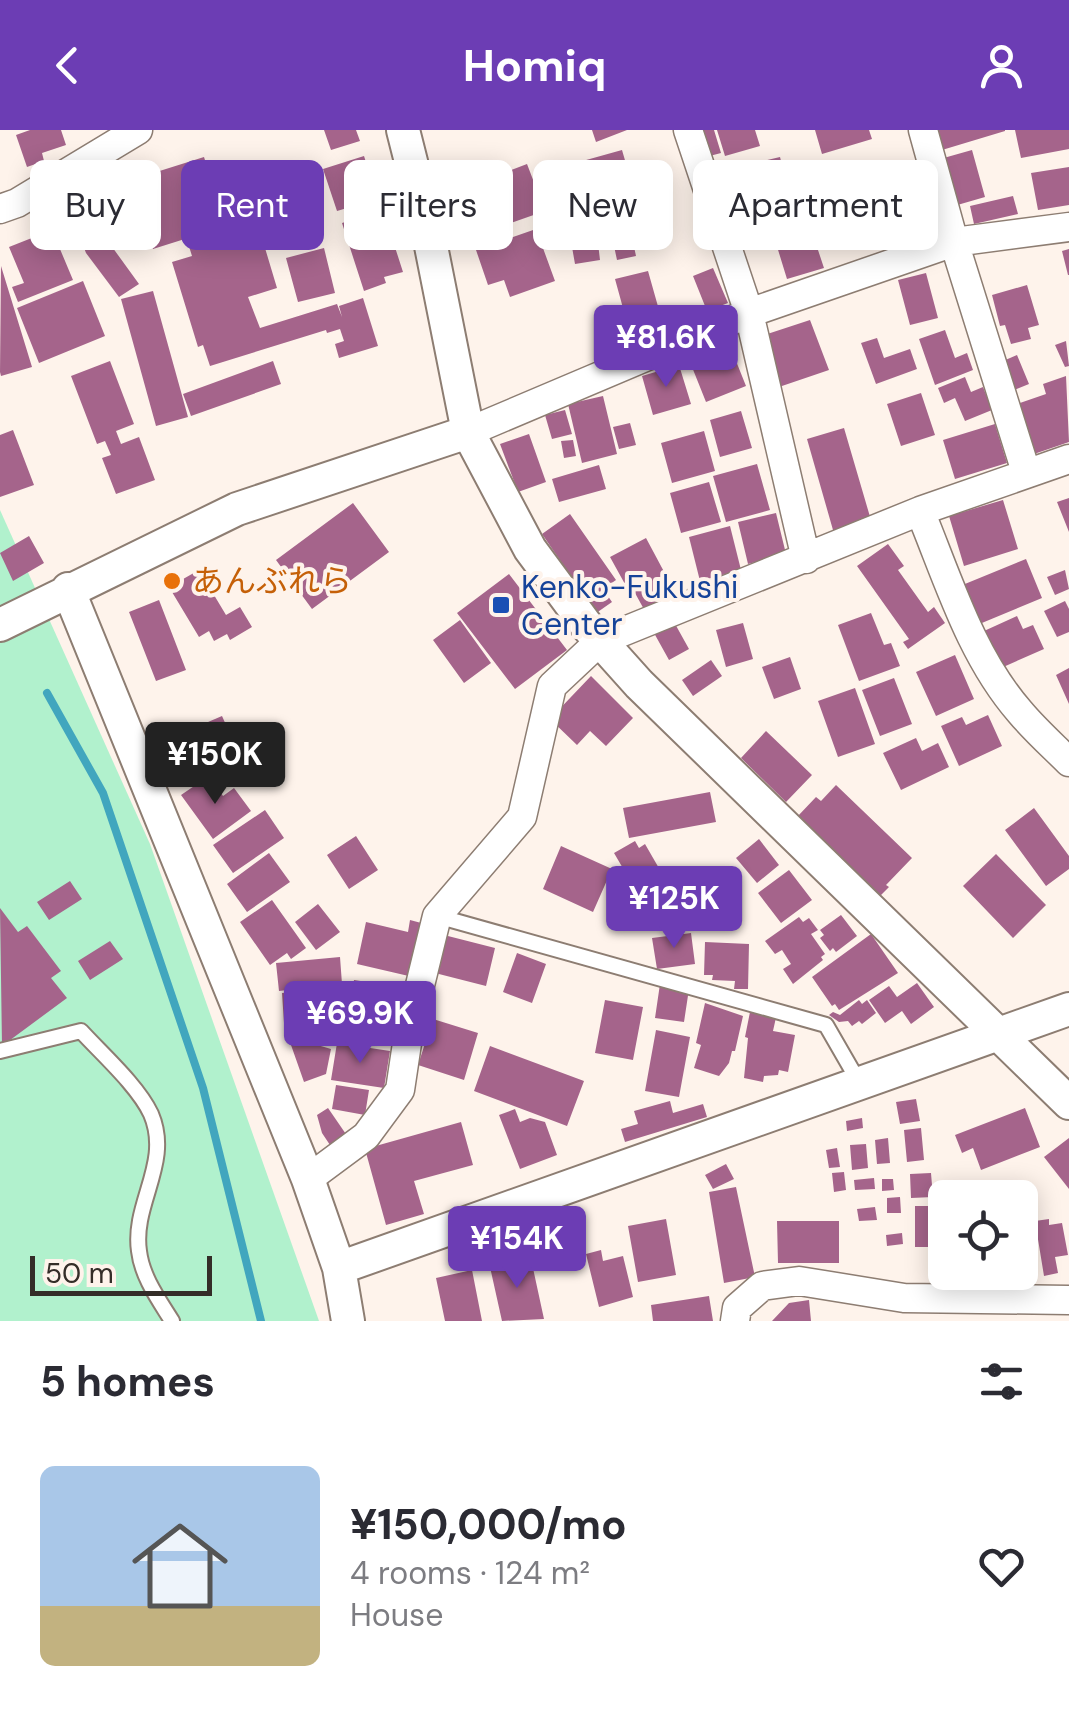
<!DOCTYPE html>
<html lang="en">
<head>
<meta charset="utf-8">
<style>
	:root { --surface:#fff; --page:#f2f2f3; --text:#2b2b33; --muted:#7c7c81; --line:#e1e1e2; --accent:#6c3db4 }
	body { margin:0; font-family:"DM Sans","Noto Sans JP",sans-serif; background:var(--page); color:var(--text); height:100vh; display:flex; flex-direction:column; font-size:38px; white-space:nowrap }
	* { box-sizing:border-box; margin:0 }
	p { font-size:32px; color:var(--muted) }
	.icon { flex:none; width:55px; height:55px; fill:none; stroke:currentColor; stroke-width:2; stroke-linecap:round; stroke-linejoin:round }
	.map { position:relative; height:1191px; overflow:hidden }
	.details { display:flex; flex-direction:column; background:var(--surface); flex:1 }
	.details>* { flex:none }
	.hud { position:absolute; left:30px; top:30px; width:1010px; height:90px; display:flex; gap:20px }
	.fabs { position:absolute; left:928px; top:1050px; display:grid; gap:20px }
	.fabs a { display:grid; place-items:center; width:110px; height:110px; border-radius:15px; background:var(--surface); box-shadow:0 5px 25px #0003; font-size:50px }
	.scale { position:absolute; left:30px; bottom:25px; width:182px; box-sizing:border-box; padding-left:10px; border:5px solid #342d28; border-top:0; font-size:28px; line-height:35px; white-space:nowrap; color:#342d28; -webkit-text-stroke:8px #fef3eb; paint-order:stroke }
	.price { position:absolute; translate:-50% -85px; padding:0 22px; border-radius:10px; background:var(--accent); color:#fff; font-size:32px; line-height:65px; filter:drop-shadow(0 2px 5px #0008) }
	.price::after { content:''; position:absolute; left:50%; top:60px; width:30px; height:22px; margin-left:-15px; background:inherit; clip-path:polygon(0 0,100% 0,50% 100%) }
	.price.on { background:#222; color:#fff }
	ul { padding:0; list-style:none }
	li { display:flex; align-items:center; gap:30px; height:250px; padding:0 40px }
	li+li { border-top:2px solid var(--line) }
	li span { display:grid; place-items:center; flex:none; width:280px; height:200px; border-radius:15px; color:#555 }
	li>.icon { margin-inline-start:auto }
	span .icon { width:120px; height:120px; fill:#fffc; stroke-width:1 }
	li b { font-size:42px }
	h2 { display:flex; justify-content:space-between; align-items:center; height:120px; padding:0 40px; font-size:42px }
	.chip { padding:0 35px; border-radius:15px; background:var(--surface); box-shadow:0 5px 25px #0003; font-size:35px; line-height:90px }
	.chip.on { background:var(--accent); color:#fff }
	header { display:flex; justify-content:space-between; align-items:center; height:130px; padding:0 40px; background:var(--accent); color:#fff; font-size:45px; font-weight:700 }
	.map>svg:first-child { display:block }
	.green { fill:#b1f1cd }
	.lines { fill:none; stroke-linecap:round; stroke-linejoin:round }
	.stream { stroke:#41a6be; stroke-width:8 }
	.building { fill:#a5648b }
	.service-casing { stroke:#8d7d72; stroke-width:18 }
	.minor-casing { stroke:#8d7d72; stroke-width:31 }
	.tertiary-casing { stroke:#8d7d72; stroke-width:36 }
	.service { stroke:#fff; stroke-width:14 }
	.minor { stroke:#fff; stroke-width:28 }
	.tertiary { stroke:#fff; stroke-width:32 }
	.food-dot { fill:#e8710a; stroke:#fef3eb; stroke-width:4 }
	.transit-dot { fill:#1a4fb4; stroke:#fef3eb; stroke-width:4 }
	.labels { text-anchor:middle; stroke-width:8; stroke-linejoin:round; paint-order:stroke }
	.food-label { font-size:32px; fill:#c56008; stroke:#fef3eb; text-anchor:start }
	.transit-label { font-size:32px; fill:#164399; stroke:#fef3eb; text-anchor:start }
</style>
</head>
<body>
<header><svg class="icon" aria-label="back" viewBox="0 0 24 24"><path d="M15 5l-7 7 7 7"/></svg>Homiq<svg class="icon" aria-label="person" viewBox="0 0 24 24"><circle cx="12" cy="8" r="4"/><path d="M4 21q1-7 8-7t8 7"/></svg></header>
<div class="map">
<svg width="1069" height="1191" viewBox="0 0 1069 1191">
	<rect width="100%" height="100%" fill="#fef3eb"/>
	<!-- green -->
	<path class="green" d="M0 380 150 714 319 1191H0Z"/>
	<g class="lines">
		<!-- stream -->
		<path class="stream" d="M47 563 103 663 203 958 261 1191"/>
	</g>
	<!-- building -->
	<path class="building" d="M30 0H61L66 15 42 23 44 31 27 37 16 5Z
		M324 0H356L360 11 331 20Z
		M592 0H627L596 12Z
		M694 0H714L721 23 702 28Z
		M717 0H755L760 16 725 26Z
		M815 0H869L872 9 822 24Z
		M936 0H1005V1L942 20Z
		M1015 0H1069V19L1021 28Z
		M622 20 638 75 657 69 661 82 643 88 640 82 597 94 579 32Z
		M972 20 985 67 947 78 933 31Z
		M364 26 378 69 337 81 323 39Z
		M204 27 226 96 153 119 131 50Z
		M780 27 787 55 736 67 729 39Z
		M893 33 902 68 869 76 860 41Z
		M527 34 545 81 502 96 485 50Z
		M1069 37V75L1038 80 1031 43Z
		M88 49 113 113 110 114 139 154 119 167 86 123 61 59Z
		M1013 66 1018 84 974 94 970 76Z
		M796 70 803 99 777 106 769 77Z
		M383 80 403 142 384 147 386 153 364 161 342 93Z
		M256 88 277 158 248 167 260 198 337 174 342 187 339 176 363 168 378 216 339 228 335 214 344 211 340 199 327 203 326 200 210 236 203 215 198 217 172 132 192 126 187 110Z
		M630 98 636 126 617 130 611 102Z
		M536 99 555 151 510 167 504 150 488 155 476 120Z
		M811 99 824 138 787 149 775 110Z
		M52 100 73 150 18 172 12 157 24 153 9 117Z
		M598 113 600 130 575 134 572 117Z
		M324 118 335 163 298 172 286 128Z
		M1069 119V145H1068L1062 121Z
		M1 136 32 237 1 246 0 242Z
		M713 138 728 173 707 181 693 146Z
		M648 141 659 180 626 189 615 149Z
		M926 143 938 188 910 195 898 150Z
		M83 151 105 206 39 233 17 178Z
		M1027 155 1039 195 1028 198 1031 209 1011 214 1005 195 1000 196 992 165Z
		M153 161 188 287 156 296 121 169Z
		M810 190 829 240 779 257 761 206Z
		M945 200 955 228 967 223 973 240 935 255 919 209Z
		M724 201 746 256 706 272 684 217Z
		M877 208 884 228 910 219 917 239 876 254 861 213Z
		M1066 211 1069 236 1065 237 1055 215Z
		M1017 225 1029 254 1014 260 1003 231Z
		M110 231 134 294 116 301 121 314 139 307 155 350 116 364 102 328 111 325 105 311 97 314 71 246Z
		M273 231 281 254 191 286 183 264Z
		M679 235 691 274 653 285 642 246Z
		M1066 246 1069 312 1034 324 1017 274 1046 264 1043 254Z
		M965 247 971 262 983 257 992 280 965 291 955 268 944 273 938 258Z
		M921 263 935 305 901 316 887 274Z
		M603 266 617 324 582 333 568 274Z
		M565 280 572 304 552 309 545 285Z
		M741 281 752 318 720 327 710 290Z
		M630 293 636 315 619 319 613 297Z
		M995 294 1007 333 955 349 943 310Z
		M844 298 873 397 835 407 807 309Z
		M13 300 34 355 0 367V305Z
		M704 301 715 341 672 353 661 313Z
		M529 304 546 352 518 362 500 314Z
		M573 310 576 326 564 328 561 311Z
		M757 334 770 380 726 392 713 346Z
		M599 335 606 359 559 372 552 349Z
		M709 352 721 392 681 403 670 363Z
		M1069 368V402L1057 372Z
		M1003 370 1018 419 964 436 949 386Z
		M353 373 389 422 312 479 276 430Z
		M776 383 786 424 748 434 738 392Z
		M570 384 616 450 603 459 612 472 592 486 584 474 588 471 542 404Z
		M730 396 741 440 700 451 689 407Z
		M29 406 44 433 13 451 0 423Z
		M646 408 677 466 646 483 635 463 631 465 610 427Z
		M888 414 904 436 898 440 928 482 934 477 945 493 908 519 903 512 909 509 857 436Z
		M1026 429 1042 468 977 495 960 456Z
		M199 440 226 485 240 477 252 497 230 510 227 504 214 511 209 501 199 507 169 457Z
		M1065 440 1069 459 1055 465 1047 447Z
		M509 444 567 520 515 559 457 483Z
		M159 470 186 540 156 551 129 482Z
		M1065 471 1069 479V502L1057 507 1044 481Z
		M871 483 884 515 891 513 900 536 859 551 838 495Z
		M1017 486 1023 499 1033 495 1044 519 1001 538 984 501Z
		M460 490 491 533 464 553 433 510Z
		M674 492 689 519 669 530 654 503Z
		M743 493 753 529 726 537 716 500Z
		M955 525 974 569 936 586 916 542Z
		M790 527 801 559 774 569 762 537Z
		M711 530 722 546 693 566 682 550Z
		M1069 538V574L1056 545Z
		M591 546 633 588 606 616 590 601 577 615 550 589Z
		M894 548 912 594 880 606 862 560Z
		M855 558 875 614 838 627 818 571Z
		M988 585 1002 616 959 636 941 596 962 587 966 595Z
		M222 586 240 626 197 644 180 604Z
		M766 601 812 645 786 672 741 628Z
		M916 608 922 621 938 613 949 637 901 660 883 623Z
		M209 646 223 666 234 658 251 681 213 709 181 665Z
		M836 655 912 728 886 755 889 757 880 766 797 687 816 667 821 671Z
		M710 662 716 692 629 708 623 678Z
		M1034 678 1069 726V739L1046 756 1005 700Z
		M265 680 284 708 233 743 213 715Z
		M356 706 378 740 349 759 327 725Z
		M759 709 779 735 757 753 736 728Z
		M635 711 639 718 645 714 675 766 648 781 614 723Z
		M561 716 612 739 593 782 543 759Z
		M269 723 290 752 247 782 227 754Z
		M996 724 1046 775 1013 808 963 756Z
		M789 740 812 770 781 793 758 763Z
		M726 742 739 778 691 796 678 760Z
		M70 751 82 769 49 790 37 772Z
		M272 770 306 818 291 829 287 823 270 835 240 792Z
		M318 774 340 802 316 820 295 792Z
		M0 778 18 802 27 796 61 841 51 848 67 868 2 916Z
		M841 785 857 806 836 822 833 818 830 821 820 808 824 805 820 800Z
		M799 787 803 792 809 788 818 800 811 804 825 824 821 827 823 830 793 854 783 839 791 834 782 820 775 824 765 811Z
		M410 790 425 794 413 847 357 834 366 792 408 802Z
		M691 803 695 834 657 839 652 808Z
		M871 804 898 843 839 880 835 874 832 876 812 847Z
		M444 805 495 818 486 856 435 843Z
		M110 811 123 829 90 850 78 831Z
		M705 812 749 814 748 859H734L735 851 712 850 713 845H704Z
		M517 823 546 834 532 873 503 862Z
		M340 827 342 854 279 861 276 833Z
		M354 850 400 857 392 912 346 904Z
		M917 853 934 877 911 894 902 881 885 893 869 870 889 856 897 867Z
		M660 854 689 859 684 892 655 888Z
		M331 859 334 904 285 908 282 863Z
		M605 870 643 877 633 930 595 923Z
		M859 870 862 874 867 870 876 883 862 894 859 891 852 896 848 891 839 892 829 885 833 882 840 885Z
		M705 873 743 886 735 921H732L729 933 719 946 694 938 701 915 696 913Z
		M751 877 777 883 773 901 795 905 788 942 779 940 778 945 764 946 763 952 744 948 748 908 745 907Z
		M433 889 478 903 464 950 418 935Z
		M656 900 690 907 679 967 645 961Z
		M312 909 314 914 331 919 326 944 304 952 291 915Z
		M337 913 390 921 384 958 331 950Z
		M490 916 584 951 567 996 474 961Z
		M336 955 369 960 365 985 332 979Z
		M916 969 920 991 900 994 896 972Z
		M670 971 673 983 703 974 707 987 625 1012 621 999 638 994 634 981Z
		M328 978 350 1010 334 1021 322 1003 317 985Z
		M1025 978 1040 1017 981 1040 973 1018 962 1023 955 1005Z
		M515 979 520 992 530 988 545 992 557 1025 520 1039 499 985Z
		M862 988 863 998 847 1001 846 991Z
		M461 992 473 1035 414 1051 424 1084 386 1095 365 1019Z
		M921 998 924 1030 907 1032 904 1000Z
		M888 1008 890 1033 877 1034 875 1010Z
		M1069 1008V1059L1044 1027Z
		M866 1014 868 1038 852 1040 850 1015Z
		M837 1018 840 1037 829 1038 826 1020Z
		M726 1034 734 1049 713 1059 705 1045Z
		M844 1042 846 1060 834 1062 832 1043Z
		M931 1043 933 1067 911 1068 910 1044Z
		M874 1048 875 1059 855 1060 854 1050Z
		M882 1049H893L894 1060 882 1061Z
		M736 1057 755 1147 724 1153 709 1062Z
		M900 1067 901 1083H887V1068Z
		M915 1076H940V1117H915Z
		M875 1077 877 1090 859 1091 857 1079Z
		M666 1089 676 1145 638 1152 628 1096Z
		M1049 1089V1095L1062 1093 1068 1125 1055 1127 1058 1143 1044 1146 1035 1091Z
		M777 1091H839V1133H778Z
		M902 1103 903 1114 887 1116 886 1105Z
		M601 1120 603 1131 623 1126 633 1167 599 1177 586 1124Z
		M531 1129 544 1189 502 1191 490 1137Z
		M472 1140 482 1191H445L436 1148Z
		M709 1166 713 1191H653L651 1175Z
		M809 1170 811 1191H772L789 1173Z"/>
	<g class="lines">
		<!-- service casing -->
		<g class="service-casing">
			<path id="service" d="M437 786 826 895 860 954
				M0 921 81 901C102 924 138 956 151 984 172 1033 132 1073 139 1121 142 1147 159 1170 172 1191"/>
		</g>
		<!-- minor casing -->
		<g class="minor-casing">
			<path id="minor" d="M688 0 749 183 806 429
				M923 0 954 112 1026 342
				M0 79 17 73 138 0
				M468 302 749 183 954 112 1069 97
				M920 381C948 449 971 526 1020 582 1035 600 1053 616 1069 632
				M308 1049 366 1006 400 960 409 900 437 786 522 687 552 556 600 511 920 381 1069 329
				M735 1191 737 1178 762 1156 799 1151 904 1168 1069 1170"/>
		</g>
		<!-- tertiary casing -->
		<g class="tertiary-casing">
			<path id="tertiary" d="M403 0 426 91 468 302 530 419 587 496 639 554 1069 973
				M68 459 308 1049 339 1138 348 1191
				M0 495 237 379 468 302
				M339 1138 1069 879"/>
		</g>
		<!-- service -->
		<use href="#service" class="service"/>
		<!-- minor -->
		<use href="#minor" class="minor"/>
		<!-- tertiary -->
		<use href="#tertiary" class="tertiary"/>
	</g>
	<!-- markers -->
	<circle class="food-dot" cx="172" cy="451" r="10"/>
	<rect class="transit-dot" x="491" y="465" width="20" height="20" rx="5"/>
	<g class="labels">
		<!-- food labels -->
		<g class="food-label">
			<text x="192" y="462">あんぶれら</text>
		</g>
		<!-- transit labels -->
		<g class="transit-label">
			<text x="521" y="468">Kenko-Fukushi<tspan x="521" dy="37">Center</tspan></text>
		</g>
	</g>
</svg>
<div class="fabs">
<a><svg class="icon" aria-label="locate" viewBox="0 0 24 24"><circle cx="12" cy="12" r="6"/><path d="M12 2v4M12 18v4M2 12h4M18 12h4"/></svg></a>
</div>
<div class="scale">50 m</div>
<b class="price" style="left:666px;top:260px">¥81.6K</b>
<b class="price on" style="left:215px;top:677px">¥150K</b>
<b class="price" style="left:674px;top:821px">¥125K</b>
<b class="price" style="left:360px;top:936px">¥69.9K</b>
<b class="price" style="left:517px;top:1161px">¥154K</b>
<div class="hud">
<a class="chip">Buy</a>
<a class="chip on">Rent</a>
<a class="chip">Filters</a>
<a class="chip">New</a>
<a class="chip">Apartment</a>
</div>
</div>
<section class="details">
<h2>5 homes<svg class="icon" aria-label="filters" viewBox="0 0 24 24"><path d="M4 7h16M4 17h16"/><circle cx="9" cy="7" r="2"/><circle cx="15" cy="17" r="2"/></svg></h2>
<ul>
<li><span style="background:linear-gradient(#a9c7e8 70%,#c2b280 0)"><svg class="icon" aria-label="home" viewBox="0 0 24 24"><path d="M3 11l9-7 9 7M6 9v11h12V9"/></svg></span><div><b>¥150,000/mo</b><p>4 rooms · 124 m²</p><p>House</p></div><svg class="icon" aria-label="heart" viewBox="0 0 24 24"><path d="M12 20l-8-8c-3-5 5-10 8-4 3-6 11-1 8 4z"/></svg></li>
</ul>
</section>
</body>
</html>
